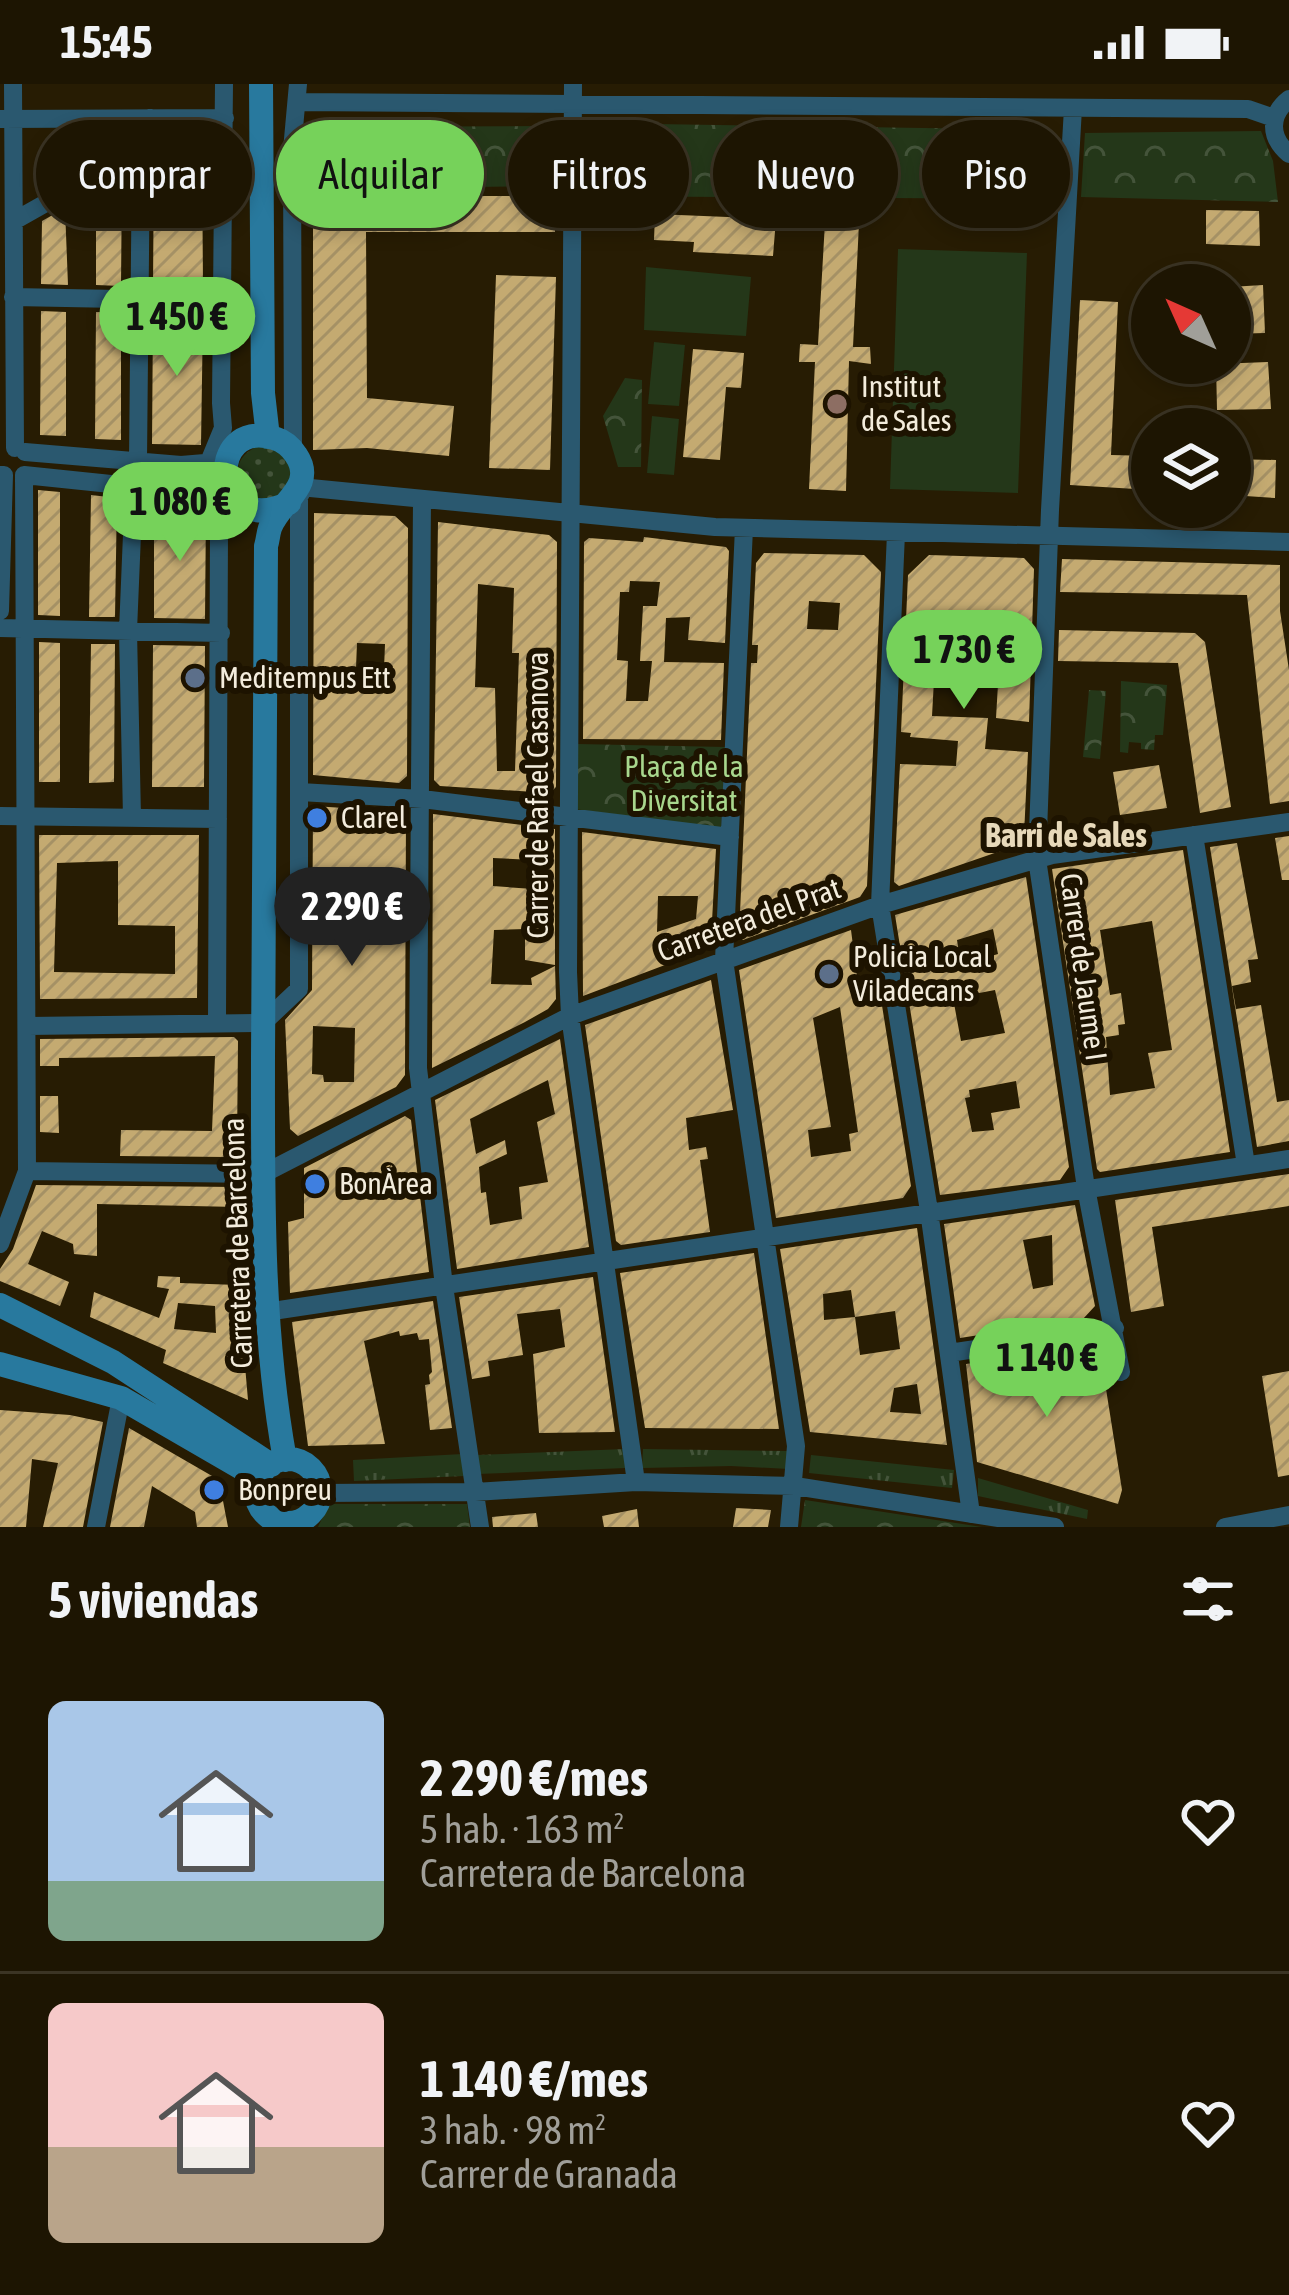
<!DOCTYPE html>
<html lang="es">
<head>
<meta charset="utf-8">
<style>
	:root { --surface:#1d1502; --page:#2a2211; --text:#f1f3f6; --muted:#a09f99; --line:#3b3424; --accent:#76d25a }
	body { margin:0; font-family:"Asap Condensed",sans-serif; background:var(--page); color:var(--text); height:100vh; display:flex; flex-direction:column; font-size:45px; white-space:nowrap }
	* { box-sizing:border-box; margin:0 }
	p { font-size:39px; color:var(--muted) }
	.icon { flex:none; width:66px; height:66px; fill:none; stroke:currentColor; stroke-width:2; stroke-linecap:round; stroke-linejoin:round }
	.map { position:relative; height:1443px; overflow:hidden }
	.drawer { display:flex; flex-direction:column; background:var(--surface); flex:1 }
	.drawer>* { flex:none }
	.hud { position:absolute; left:36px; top:36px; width:1218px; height:108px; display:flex; gap:24px }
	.needle { width:78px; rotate:315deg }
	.controls { position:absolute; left:1131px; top:180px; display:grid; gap:24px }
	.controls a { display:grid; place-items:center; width:120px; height:120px; border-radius:50%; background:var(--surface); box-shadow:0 6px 18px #0003,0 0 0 3px var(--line); font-size:60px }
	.price { position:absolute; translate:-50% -102px; padding:0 27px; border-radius:42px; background:var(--accent); color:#111; font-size:39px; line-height:78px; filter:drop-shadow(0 3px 6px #0008) }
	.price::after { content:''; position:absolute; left:50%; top:72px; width:36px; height:27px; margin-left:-18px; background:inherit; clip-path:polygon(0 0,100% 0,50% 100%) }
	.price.on { background:#222; color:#fff }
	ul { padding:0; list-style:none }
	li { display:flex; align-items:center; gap:36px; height:300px; padding:0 48px }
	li+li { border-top:3px solid var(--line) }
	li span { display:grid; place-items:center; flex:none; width:336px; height:240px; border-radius:18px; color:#555 }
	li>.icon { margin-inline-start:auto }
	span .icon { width:144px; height:144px; fill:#fffc; stroke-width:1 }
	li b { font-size:51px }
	h2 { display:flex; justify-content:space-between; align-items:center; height:144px; padding:0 48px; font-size:51px }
	.pill { padding:0 42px; border-radius:54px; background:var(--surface); box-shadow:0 6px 18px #0003,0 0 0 3px var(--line); font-size:42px; line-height:108px }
	.pill.on { background:var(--accent); color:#111 }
	.status { display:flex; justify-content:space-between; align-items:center; height:84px; padding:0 60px; background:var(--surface); direction:ltr }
	.status svg { height:33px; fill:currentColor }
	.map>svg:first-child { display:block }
	.grass { fill:url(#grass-tufts) }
	.park { fill:url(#park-crowns) }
	.garden { fill:url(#garden-dots) }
	.pitch { fill:#243719 }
	.building { fill:url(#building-hatch); fill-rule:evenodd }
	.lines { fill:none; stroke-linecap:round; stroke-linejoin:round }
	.street { stroke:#2a586f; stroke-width:18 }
	.secondary { stroke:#28799e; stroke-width:24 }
	.education-dot { fill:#8d6e63; stroke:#1d1300; stroke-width:4.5 }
	.service-dot { fill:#5c6f8a; stroke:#1d1300; stroke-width:4.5 }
	.shop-dot { fill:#3f7fe0; stroke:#1d1300; stroke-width:4.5 }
	.labels { text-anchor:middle; stroke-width:12; stroke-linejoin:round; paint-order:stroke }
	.poi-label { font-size:30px; fill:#f3ecdc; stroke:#1d1300; text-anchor:start }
	.park-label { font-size:30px; fill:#a8d78d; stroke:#1d1300 }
	.street-label { font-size:30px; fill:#f3ecdc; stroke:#1d1300 }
	.neighbourhood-label { font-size:33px; font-weight:bold; fill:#e7d9ba; stroke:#1d1300 }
</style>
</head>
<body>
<div class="status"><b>15:45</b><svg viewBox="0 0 49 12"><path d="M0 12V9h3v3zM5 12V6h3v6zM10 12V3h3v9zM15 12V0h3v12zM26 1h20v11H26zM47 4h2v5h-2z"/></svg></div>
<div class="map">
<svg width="1289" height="1443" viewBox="0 0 1289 1443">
	<defs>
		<pattern id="grass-tufts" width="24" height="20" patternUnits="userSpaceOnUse" patternTransform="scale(3)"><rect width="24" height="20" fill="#243719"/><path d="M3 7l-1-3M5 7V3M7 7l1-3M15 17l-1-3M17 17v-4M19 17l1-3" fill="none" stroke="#44543a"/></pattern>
		<pattern id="park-crowns" width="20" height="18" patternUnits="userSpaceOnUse" patternTransform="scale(3)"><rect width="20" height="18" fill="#243719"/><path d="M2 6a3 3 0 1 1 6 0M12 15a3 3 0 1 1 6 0" fill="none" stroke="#44543a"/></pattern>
		<pattern id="garden-dots" width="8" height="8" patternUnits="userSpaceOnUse" patternTransform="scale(3)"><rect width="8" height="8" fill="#243719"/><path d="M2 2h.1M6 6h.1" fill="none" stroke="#44543a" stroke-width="1.8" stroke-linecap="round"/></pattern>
		<pattern id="building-hatch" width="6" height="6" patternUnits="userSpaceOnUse" patternTransform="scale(3)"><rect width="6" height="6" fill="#c4aa71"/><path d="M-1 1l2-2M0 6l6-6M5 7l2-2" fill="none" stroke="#a59165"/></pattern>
	</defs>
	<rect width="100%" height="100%" fill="#271c03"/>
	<!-- grass -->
	<path class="grass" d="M625 1365V1384L477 1390V1371Z
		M643 1365 787 1367 789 1385 731 1382 642 1384Z
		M463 1370 464 1392 354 1397 353 1376Z
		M811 1371 954 1386 952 1404 809 1389Z
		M978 1394 1088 1426 1087 1435 978 1412Z"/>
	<!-- park -->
	<path class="park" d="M589 39 1052 46 1048 115 585 112Z
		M554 42 552 102 305 105 309 43Z
		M1261 47 1273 77 1278 118 1081 113 1085 49Z
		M625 294 642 296 641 383H618L603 332Z
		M1121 597 1167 601 1163 651H1155L1154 666 1141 665V659L1129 658 1128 669 1120 668Z
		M1089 606 1106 607 1100 675 1083 673Z
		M576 660 725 663 721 744 574 725Z
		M805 1416 982 1443H801Z
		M329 1420H467L470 1443H318Z"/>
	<!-- garden -->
	<path class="garden" d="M262 360 290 373 292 404 260 420 237 403C236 378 240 370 262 360Z"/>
	<!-- pitch -->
	<path class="pitch" d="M725 61 774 62 773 95 724 93Z
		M783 61H850V95H783Z
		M898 165 1027 169 1018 409 890 405Z
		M646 183 751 193 746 252 644 246Z
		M654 258 685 261 679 322 648 320Z
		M652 332 679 335 674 391 647 389Z"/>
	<!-- building -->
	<path class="building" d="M170 64 202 65 203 202 153 201 154 73Z
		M122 91 121 202 96 201V106Z
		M367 112H555V148H366L367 314 454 322 449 372 367 364 313 366V116H367Z
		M65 124 68 201 41 200 42 137Z
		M1206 126 1259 127 1260 162 1206 160Z
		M655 130 776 135 773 172 693 168 694 158 654 156Z
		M825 138 859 139 853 263H870L871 280 849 277 846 407 809 405 815 278H799L800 260 818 261Z
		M496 191 556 193 550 386 489 384Z
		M1263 201 1265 249 1230 250V203Z
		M1080 216 1118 218 1111 371 1152 372V406L1070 401Z
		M41 227 66 228V352L40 351Z
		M96 228 121 229V356L95 355Z
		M153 229 203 230 201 361 152 360Z
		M693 265 744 269 741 304 726 303 720 376 683 373Z
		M1268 278 1271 325 1217 326 1216 280Z
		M1230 375 1276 376 1275 414 1230 411Z
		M38 406 60 408V532L38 531Z
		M91 411 117 414 115 533H89Z
		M154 425H206L205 535 154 534Z
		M314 429 395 432 408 444 407 692 399 699 313 691ZM357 559 385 560 384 585 356 584Z
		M438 438 549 451 557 458 556 703 550 709 440 702 434 696ZM478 500 514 504 512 569H519L515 687H497L495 604 475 603Z
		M644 453 726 463 729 467 725 559 688 556 690 533 666 534 664 578 724 579 721 656 583 655 584 458 589 454 643 458ZM630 497 660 498 657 522H643L640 577H652L648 617H626L628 577 617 576 620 508H629Z
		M764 469 864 471 881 488 867 802 860 813 743 856 739 852 751 579H757L758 561H752L756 479ZM809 517 840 519 838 546 807 545Z
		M929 471 1024 474 1034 485 1029 638 996 634 999 583 935 578 932 632 988 634 985 665 1028 668 1024 751 1015 762 899 802 894 798 900 680 956 682 958 657 910 653 911 649 901 648 908 491Z
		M1062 475 1280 481V527L1289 586V717L1270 720 1247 511 1060 508Z
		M1059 546 1195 549 1205 558 1231 723 1200 729 1178 579 1058 577Z
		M39 558 60 559V698H39Z
		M91 560H115L114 698 89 699Z
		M153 561 205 562 204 703H152Z
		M1159 681 1167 724 1120 731 1113 688Z
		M313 722 406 728 405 991 396 1003 298 1052 290 1045 285 936 312 906ZM313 942 355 944 354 998H324L323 991 312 990Z
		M433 730 555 745V881L525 876V845L494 846 491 900 532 901 531 894 555 882 556 915 548 925 525 938 432 984ZM493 774 533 776V805L493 802Z
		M582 748 716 765 711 855 702 867 583 912ZM658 812H698L696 835 657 848Z
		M39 751H199L197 914 40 915ZM118 777V841L175 842V890L54 888 57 779Z
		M1289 752V796H1282L1275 754Z
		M1237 759 1258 875 1248 876 1251 898 1232 902 1236 925 1261 921 1277 1018 1289 1016V1057L1257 1063 1210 763Z
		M1183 766 1230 1068 1100 1088 1097 1085 1052 785ZM1152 837 1172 966 1148 969 1155 1004 1110 1011 1106 953 1119 951 1118 941 1125 940 1121 909 1110 911 1100 846Z
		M1026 793 1069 1083 1060 1096 940 1111 895 831ZM993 845 998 870 961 881 957 856ZM995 906 1005 949 961 957 953 914ZM1016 997 1020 1024 991 1029 994 1046 972 1048 965 1014 970 1013 969 1006Z
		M851 846 860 916 880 909 911 1102 903 1114 776 1134 739 886ZM840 923 858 1048 849 1050 851 1067 811 1073 808 1046 831 1043 813 934Z
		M711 896 733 1026 686 1034 689 1066 706 1063 708 1075 700 1076 710 1148 621 1161 616 1157 585 941Z
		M234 953 238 957 237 1062 226 1073 120 1072 121 1046 212 1047 215 972 59 974V982H40V955Z
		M560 955 589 1163 457 1185 435 1016ZM548 996 555 1030 537 1038 548 1098 519 1103 522 1135 490 1141 486 1108 481 1109 479 1083 507 1070 505 1056 476 1070 470 1035Z
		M40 1012H58L59 1049 40 1048Z
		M405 1032 411 1036 429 1188 290 1209 288 1138 304 1134V1084Z
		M1289 1090V1122L1152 1143 1164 1222 1131 1228 1115 1116Z
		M36 1101 235 1103 238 1123 97 1120V1172L74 1170 73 1160 42 1147 28 1180 69 1198 60 1222 0 1197V1185L13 1165Z
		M1075 1121 1095 1222 1083 1235 960 1254 944 1140ZM1052 1151 1053 1201 1033 1205 1023 1156Z
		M917 1144 947 1361 810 1348 780 1165ZM851 1206 855 1233 824 1236 823 1210ZM895 1227 900 1265 860 1271 855 1233ZM917 1300 921 1330 890 1328 894 1304Z
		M754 1169 779 1345 645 1344 620 1189Z
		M158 1192 180 1193V1199L238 1201 248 1316 163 1279 166 1266 90 1233 94 1208 159 1234 169 1205 157 1203ZM178 1219 215 1222 216 1249 174 1245Z
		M593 1193 615 1348 539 1349 533 1270 565 1263 560 1225 517 1230 523 1271 488 1277 490 1292 472 1295 459 1213Z
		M433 1217 452 1344 430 1346 425 1301 430 1300 429 1291 432 1288 429 1255 419 1256 417 1249 400 1252 399 1247 364 1257 385 1360 308 1362 292 1238Z
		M1093 1261 1100 1267 1122 1406 1118 1420 977 1378 966 1280Z
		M1289 1287V1391L1278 1393 1262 1292Z
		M0 1326 70 1331 103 1338 83 1443H43L58 1379 32 1375 26 1443H0Z
		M129 1344 219 1396 228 1443H197L195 1428 152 1402 144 1443H110Z
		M736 1424 771 1426 768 1443H733Z
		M637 1425 639 1443H604L602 1432Z
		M536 1429 538 1443H493L492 1433Z"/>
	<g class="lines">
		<!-- street -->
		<path class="street" d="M13 0 15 364
			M573 0 568 888 570 932 636 1398
			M1289 15C1269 31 1269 53 1289 70
			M297 18 1248 25 1274 34
			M1073 24 1050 426 1037 775 1086 1104 1121 1288
			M1 35 225 34
			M14 137 193 36
			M13 213 224 217
			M293 365 292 66 298 0
			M25 368 181 381 217 378
			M138 377 141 67 150 34
			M209 378 223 344 221 319 224 0
			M0 391H4L0 527
			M300 403 715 443 1289 458
			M422 415 418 984 444 1202 480 1443
			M744 444 724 876 796 1362 789 1443
			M896 449 880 821 929 1127 971 1430
			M0 544 221 549
			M300 708 422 715 730 753
			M0 732 218 735
			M132 733 128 547 134 402
			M1194 751 1246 1081
			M217 939 219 445 220 424 233 412
			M28 942 263 939 299 905V413L304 404
			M27 1087 263 1090 570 932 880 821 1052 771 1289 738
			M0 1160 27 1087 24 391 217 411 227 405
			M266 1228 1289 1075
			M949 1269 1115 1244
			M319 1409 475 1408 636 1398 795 1402 1055 1443
			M96 1443 121 1314
			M1225 1443 1289 1431"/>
		<!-- secondary -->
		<path class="secondary" d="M261 0 263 309 268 353
			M0 1221 113 1278 271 1381
			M0 1280 121 1314 259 1394
			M256 1407a32 32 0 1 1 64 0a32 32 0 1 1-64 0Z
			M285 1376C261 1243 263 1109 263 974 263 804 266 633 266 462 268 456 268 450 270 444 279 418 317 402 296 371 291 363 284 357 274 354 204 333 211 457 289 419"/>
	</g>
	<!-- markers -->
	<circle class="education-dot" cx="837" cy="320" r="12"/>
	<g class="service-dot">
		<circle cx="195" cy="594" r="12"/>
		<circle cx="829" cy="890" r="12"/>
	</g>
	<g class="shop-dot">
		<circle cx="317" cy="734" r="12"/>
		<circle cx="315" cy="1100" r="12"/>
		<circle cx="214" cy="1406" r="12"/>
	</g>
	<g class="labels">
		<!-- poi labels -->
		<g class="poi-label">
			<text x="861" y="313">Institut<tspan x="861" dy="34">de Sales</tspan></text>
			<text x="219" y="604">Meditempus Ett</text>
			<text x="341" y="744">Clarel</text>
			<text x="853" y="883">Policia Local<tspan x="853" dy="34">Viladecans</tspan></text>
			<text x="339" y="1110">BonÀrea</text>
			<text x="238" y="1416">Bonpreu</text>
		</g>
		<!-- park labels -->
		<g class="park-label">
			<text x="684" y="693">Plaça de la<tspan x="684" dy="34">Diversitat</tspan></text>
		</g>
		<!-- street labels -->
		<g class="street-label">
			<text transform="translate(538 711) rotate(-90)" y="10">Carrer de Rafael Casanova</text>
			<text transform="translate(749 836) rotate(-20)" y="10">Carretera del Prat</text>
			<text transform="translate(1083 883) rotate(82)" y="10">Carrer de Jaume I</text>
			<text transform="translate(238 1159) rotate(-92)" y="10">Carretera de Barcelona</text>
		</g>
		<!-- neighbourhood labels -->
		<g class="neighbourhood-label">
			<text x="1066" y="763">Barri de Sales</text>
		</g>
	</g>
</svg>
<div class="controls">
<a><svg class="needle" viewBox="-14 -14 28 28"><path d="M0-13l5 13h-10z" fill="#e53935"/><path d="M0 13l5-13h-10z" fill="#a09f99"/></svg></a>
<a><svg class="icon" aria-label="layers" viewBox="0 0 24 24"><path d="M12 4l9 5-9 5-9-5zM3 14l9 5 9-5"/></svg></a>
</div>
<b class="price" style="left:177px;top:295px">1 450 €</b>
<b class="price" style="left:180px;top:480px">1 080 €</b>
<b class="price" style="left:964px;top:628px">1 730 €</b>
<b class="price on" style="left:352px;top:885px">2 290 €</b>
<b class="price" style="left:1047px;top:1336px">1 140 €</b>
<div class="hud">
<a class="pill">Comprar</a>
<a class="pill on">Alquilar</a>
<a class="pill">Filtros</a>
<a class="pill">Nuevo</a>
<a class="pill">Piso</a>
</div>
</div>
<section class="drawer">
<h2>5 viviendas<svg class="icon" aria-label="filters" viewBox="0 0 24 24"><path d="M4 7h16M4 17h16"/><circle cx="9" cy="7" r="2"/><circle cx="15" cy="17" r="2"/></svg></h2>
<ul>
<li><span style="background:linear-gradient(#a9c7e8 75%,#7fa58c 0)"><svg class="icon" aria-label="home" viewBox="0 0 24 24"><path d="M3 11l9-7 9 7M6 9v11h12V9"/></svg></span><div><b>2 290 €/mes</b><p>5 hab. · 163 m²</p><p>Carretera de Barcelona</p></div><svg class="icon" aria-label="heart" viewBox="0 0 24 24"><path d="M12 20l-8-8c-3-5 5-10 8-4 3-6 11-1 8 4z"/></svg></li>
<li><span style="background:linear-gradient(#f6c9c9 60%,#b9a48a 0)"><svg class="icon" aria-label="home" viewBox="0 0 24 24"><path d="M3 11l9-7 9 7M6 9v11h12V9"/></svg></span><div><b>1 140 €/mes</b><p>3 hab. · 98 m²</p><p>Carrer de Granada</p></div><svg class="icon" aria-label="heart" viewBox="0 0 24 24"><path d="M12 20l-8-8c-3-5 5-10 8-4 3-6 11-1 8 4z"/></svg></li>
</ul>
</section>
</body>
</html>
